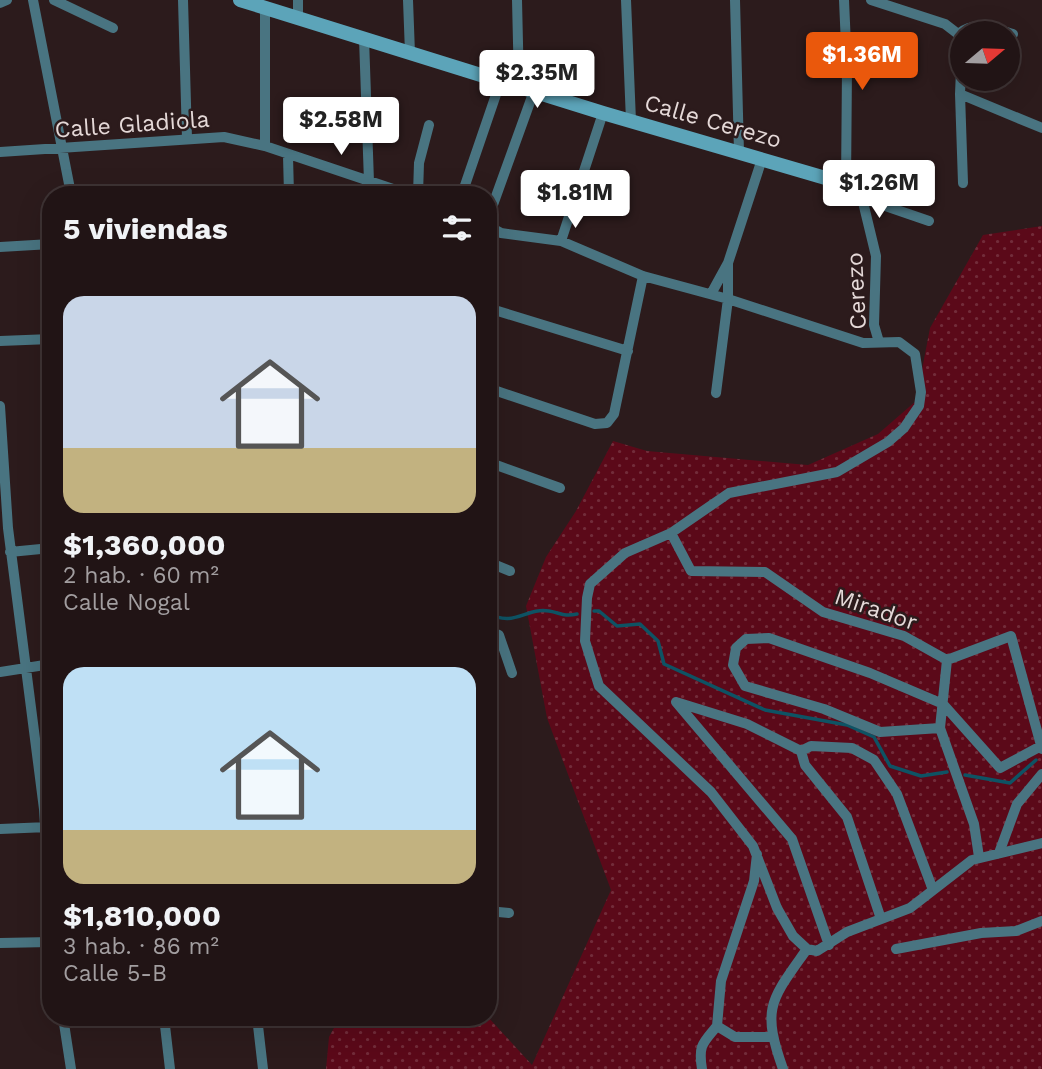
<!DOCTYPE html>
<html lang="es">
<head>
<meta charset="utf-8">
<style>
	:root { --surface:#211415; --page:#2d2122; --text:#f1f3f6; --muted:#a29ea0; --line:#3e3334; --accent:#ea580c }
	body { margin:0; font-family:"Work Sans",sans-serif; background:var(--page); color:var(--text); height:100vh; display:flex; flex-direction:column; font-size:26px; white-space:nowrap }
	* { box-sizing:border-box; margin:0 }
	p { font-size:23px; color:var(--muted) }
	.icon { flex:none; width:38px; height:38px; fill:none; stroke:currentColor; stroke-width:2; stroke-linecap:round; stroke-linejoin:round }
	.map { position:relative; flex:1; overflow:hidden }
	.panel { position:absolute; left:42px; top:186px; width:455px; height:840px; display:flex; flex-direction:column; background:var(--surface); border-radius:28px; box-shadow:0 7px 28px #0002,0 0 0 2px var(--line) }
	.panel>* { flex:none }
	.needle { width:46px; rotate:71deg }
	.controls { position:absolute; left:950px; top:21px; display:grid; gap:14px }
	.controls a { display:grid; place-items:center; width:70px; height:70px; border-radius:50%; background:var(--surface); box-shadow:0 7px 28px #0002,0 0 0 2px var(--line); font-size:35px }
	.price { position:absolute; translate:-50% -60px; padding:0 16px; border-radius:7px; background:#fff; color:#222; font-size:23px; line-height:46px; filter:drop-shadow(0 2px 4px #0008) }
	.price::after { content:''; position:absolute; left:50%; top:42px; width:21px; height:16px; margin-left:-10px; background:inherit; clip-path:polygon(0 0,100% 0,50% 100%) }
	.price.selected { background:var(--accent); color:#fff }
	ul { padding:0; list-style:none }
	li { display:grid; align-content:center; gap:14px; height:371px; padding:0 21px }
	li span { display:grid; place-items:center; height:217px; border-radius:21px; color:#555 }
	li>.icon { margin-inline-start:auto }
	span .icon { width:126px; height:126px; fill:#fffc; stroke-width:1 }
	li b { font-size:30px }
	h2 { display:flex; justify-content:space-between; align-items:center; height:84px; padding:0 21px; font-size:30px }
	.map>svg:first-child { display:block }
	.park { fill:url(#park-dots) }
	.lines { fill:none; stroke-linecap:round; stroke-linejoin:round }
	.stream { stroke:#0e5364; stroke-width:3.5 }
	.street { stroke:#497481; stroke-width:10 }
	.secondary { stroke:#5ca4b9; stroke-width:14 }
	.labels { text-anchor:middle; stroke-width:5; stroke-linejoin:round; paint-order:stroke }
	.street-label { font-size:23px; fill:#e5d9d8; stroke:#2c1b1c }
</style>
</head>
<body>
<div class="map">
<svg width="1042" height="1069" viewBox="0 0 1042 1069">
	<defs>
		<pattern id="park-dots" width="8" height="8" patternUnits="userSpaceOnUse" patternTransform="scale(1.75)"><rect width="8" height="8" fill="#5b0919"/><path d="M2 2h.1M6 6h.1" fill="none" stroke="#722c3a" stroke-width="1.8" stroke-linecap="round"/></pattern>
	</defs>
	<rect width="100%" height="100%" fill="#2c1b1c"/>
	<!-- park -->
	<path class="park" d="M1042 226V1069H326L329 1037 340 1017H488L532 1065 611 890 547 718 526 606 546 557 576 511 613 441 647 451 808 465 878 434 916 401 930 328 983 235Z"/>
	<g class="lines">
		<!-- stream -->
		<path class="stream" d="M594 611H599L617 626 640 624 658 641 664 664 765 710 847 725 874 737 890 766 921 776 947 772
			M488 613C514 628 526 607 549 611 561 613 564 617 577 614
			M965 775 1010 783 1036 760"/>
		<!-- street -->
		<path class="street" d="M33 0 71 194
			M54 0 113 28
			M183 0 187 138
			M298 0V17
			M408 0 410 53
			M517 0 519 86
			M626 0 631 121
			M735 0 739 152
			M844 0 847 68 846 184 862 198 929 221
			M871 0 945 24 958 34 962 47 960 94 963 183
			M0 3 7 0
			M958 34C975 20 993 28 1013 34
			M364 38 369 182
			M960 94 1042 128
			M265 146V7
			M0 152 224 137 265 146 408 194
			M288 156 289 194
			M418 194 419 163 429 125
			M462 194 501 80
			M862 198 876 256 874 325 879 342
			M488 226 501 233 561 241 643 276 728 299 863 343 899 342 915 354 921 392 919 406 904 428 888 442 837 472 729 493 671 533 625 553 590 584 587 598 585 641 599 686 711 792 753 846 777 908 793 936 807 949 817 951 847 932 910 908 972 860 1042 843
			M561 241 603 113
			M0 247 51 244
			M488 255 493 237 490 213 534 91
			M711 294 728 263 762 159
			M488 308 628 351
			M0 341 51 339
			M488 388 595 424 607 423 614 414 643 276
			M716 393 728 299V263
			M0 406 8 528 44 809 51 925
			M488 462 560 488
			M671 533 691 571 765 572 823 612 904 636 947 660
			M10 552 51 548
			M488 562 510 571
			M488 630 499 635 512 673
			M947 660 940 728 974 824 979 857
			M947 660 1011 636 1042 749
			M0 672 51 664
			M676 702 792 839 829 945
			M676 702 747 724 801 751
			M940 728 880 732 824 709 745 686 733 665 736 648 746 639 769 638 870 673 943 704 1000 768 1041 746
			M801 751 811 746 852 748 874 760 897 794 933 890
			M801 751 805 765 847 817 881 919
			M0 829 48 827
			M999 853 1017 804 1042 774
			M488 911 509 913
			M0 943 51 942
			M896 949 981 933 1016 931 1042 921
			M63 1017 71 1069
			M164 1017 170 1069
			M257 1017 263 1069
			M717 1026 735 1037H772
			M702 1069C698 1045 703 1043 717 1026L721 981 754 881 757 854
			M783 1069C761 1007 771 1000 807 949"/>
		<!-- secondary -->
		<path class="secondary" d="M240 0 603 113 846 184"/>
	</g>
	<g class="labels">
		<!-- street labels -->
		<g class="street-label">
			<text transform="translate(713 121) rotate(16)" y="8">Calle Cerezo</text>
			<text transform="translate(132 124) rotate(-4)" y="8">Calle Gladiola</text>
			<text transform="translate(856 291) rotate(-93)" y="8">Cerezo</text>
			<text transform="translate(876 609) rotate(19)" y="8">Mirador</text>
		</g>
	</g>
</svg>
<div class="controls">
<a><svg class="needle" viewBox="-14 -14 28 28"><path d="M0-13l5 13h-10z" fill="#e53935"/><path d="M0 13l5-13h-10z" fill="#a29ea0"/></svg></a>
</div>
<b class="price selected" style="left:862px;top:92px">$1.36M</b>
<b class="price" style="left:537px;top:110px">$2.35M</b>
<b class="price" style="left:341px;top:157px">$2.58M</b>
<b class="price" style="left:879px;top:220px">$1.26M</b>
<b class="price" style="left:575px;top:230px">$1.81M</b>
<section class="panel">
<h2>5 viviendas<svg class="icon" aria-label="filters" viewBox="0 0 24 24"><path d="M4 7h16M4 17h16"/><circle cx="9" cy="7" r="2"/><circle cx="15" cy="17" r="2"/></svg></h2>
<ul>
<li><span style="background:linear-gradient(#c9d6e8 70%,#c2b280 0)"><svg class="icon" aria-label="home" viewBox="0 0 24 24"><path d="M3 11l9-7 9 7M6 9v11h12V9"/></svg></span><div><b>$1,360,000</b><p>2 hab. · 60 m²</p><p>Calle Nogal</p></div></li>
<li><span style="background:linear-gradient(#bfe0f5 75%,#c2b280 0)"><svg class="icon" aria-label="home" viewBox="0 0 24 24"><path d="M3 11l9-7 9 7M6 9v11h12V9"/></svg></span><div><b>$1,810,000</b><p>3 hab. · 86 m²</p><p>Calle 5-B</p></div></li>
</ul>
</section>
</div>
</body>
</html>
